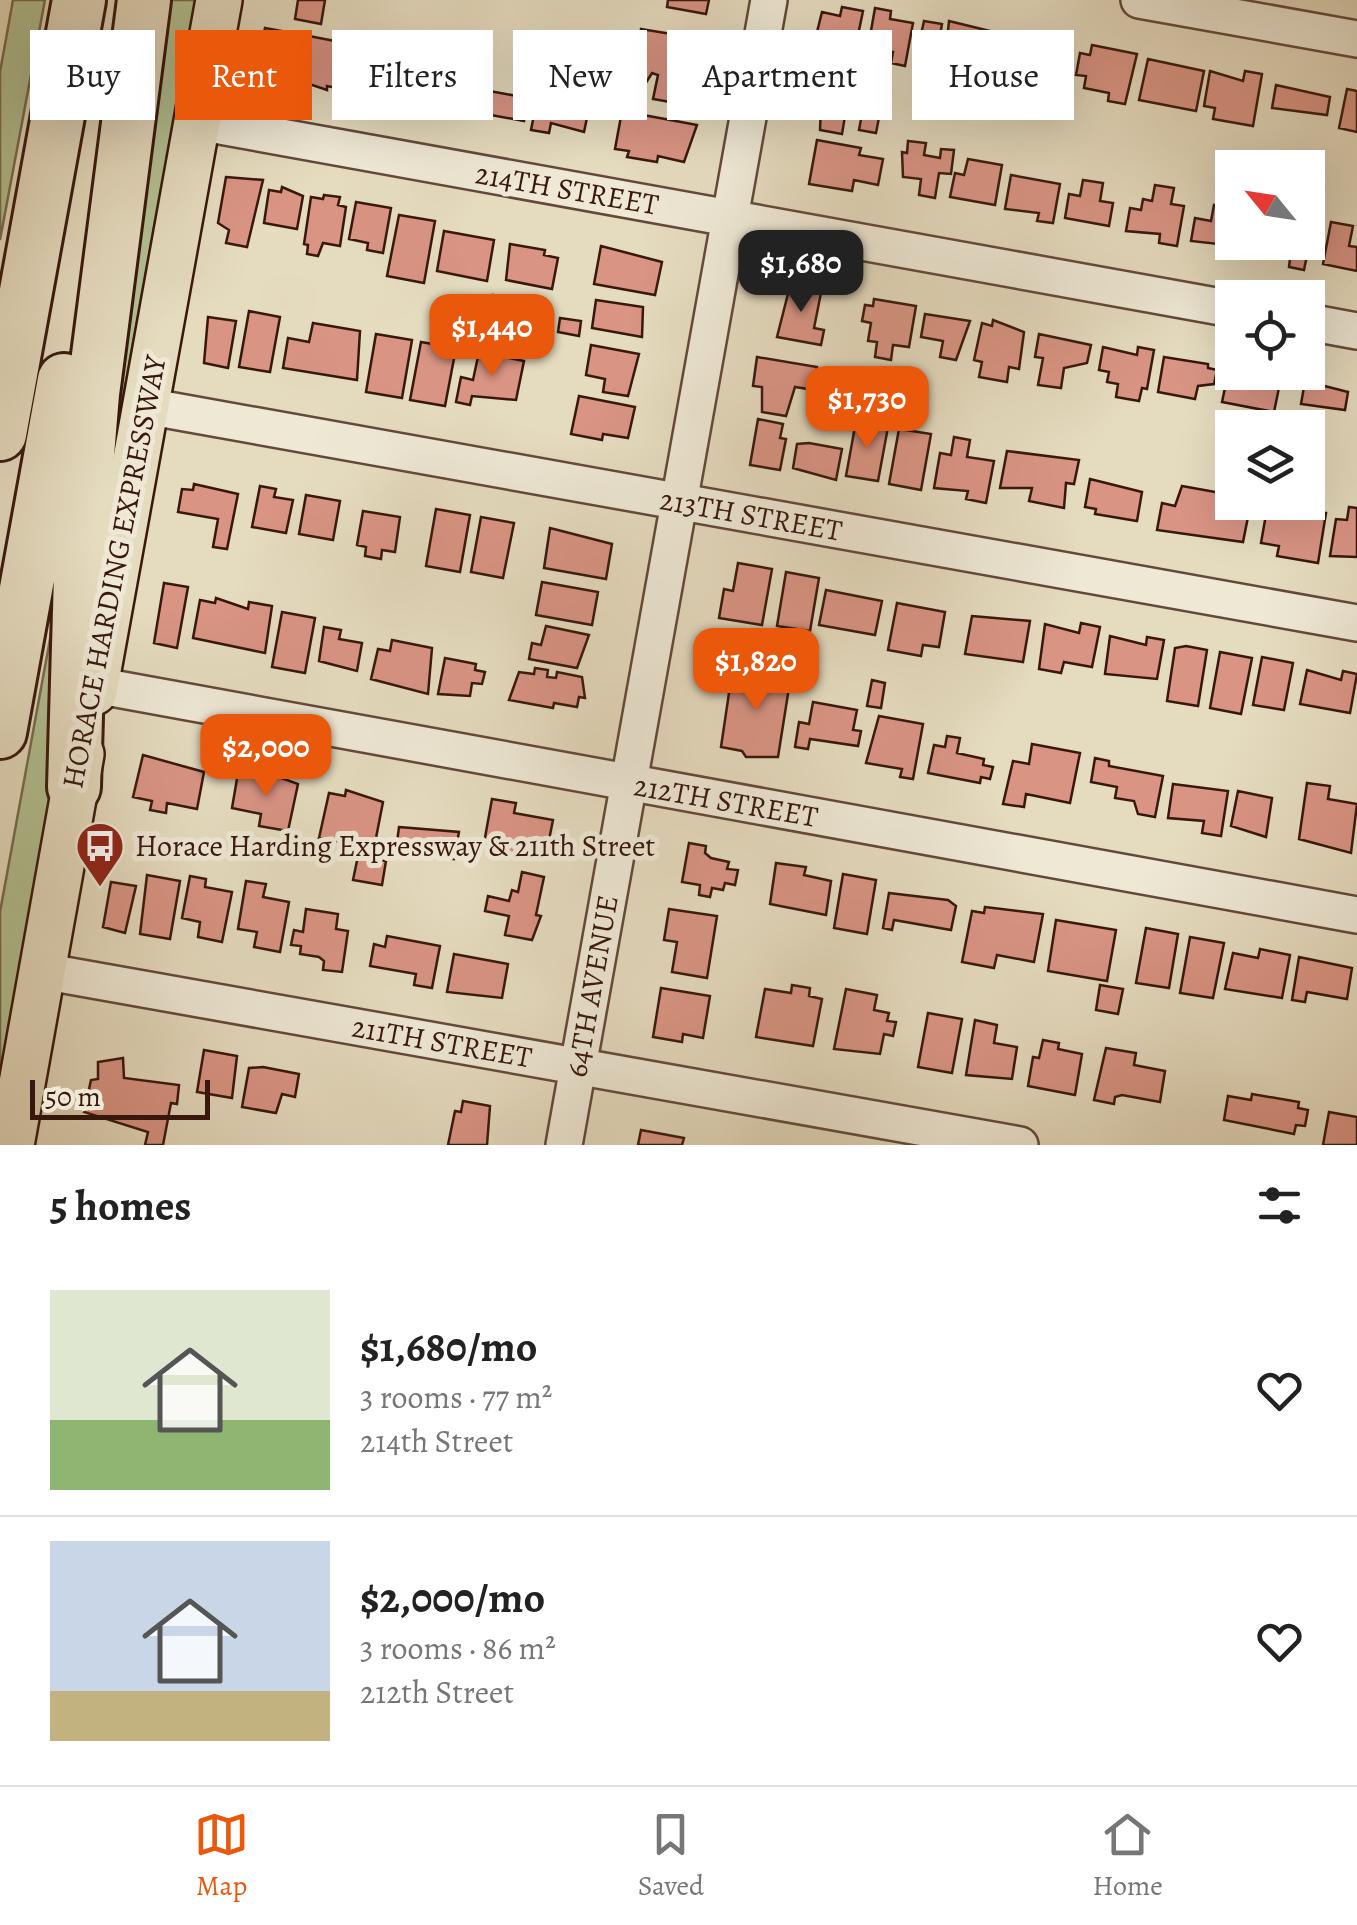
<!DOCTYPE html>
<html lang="en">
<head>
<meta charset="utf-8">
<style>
	:root { --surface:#fff; --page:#f6f6f6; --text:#222; --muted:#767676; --line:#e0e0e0; --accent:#ea580c }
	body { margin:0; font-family:Alegreya,serif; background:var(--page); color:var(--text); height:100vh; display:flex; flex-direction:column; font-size:38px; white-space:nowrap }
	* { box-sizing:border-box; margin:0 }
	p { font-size:32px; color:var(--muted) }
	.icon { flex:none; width:55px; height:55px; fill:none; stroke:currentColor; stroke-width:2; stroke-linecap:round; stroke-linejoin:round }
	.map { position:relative; height:1145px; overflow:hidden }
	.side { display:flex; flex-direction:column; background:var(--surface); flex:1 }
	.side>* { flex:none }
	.hud { position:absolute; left:30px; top:30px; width:1298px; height:90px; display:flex; gap:20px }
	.needle { width:65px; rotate:300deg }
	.controls { position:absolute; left:1215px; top:150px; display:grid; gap:20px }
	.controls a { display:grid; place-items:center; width:110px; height:110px; border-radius:0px; background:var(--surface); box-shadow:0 10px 40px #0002; font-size:50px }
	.scale { position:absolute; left:30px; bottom:25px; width:180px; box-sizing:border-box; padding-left:10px; border:5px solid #38180d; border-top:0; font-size:28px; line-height:35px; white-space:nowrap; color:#38180d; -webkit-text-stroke:8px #eee8d5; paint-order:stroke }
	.price { position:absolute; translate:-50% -85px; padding:0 22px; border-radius:20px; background:var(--accent); color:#fff; font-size:32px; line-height:65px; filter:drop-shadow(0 2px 5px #0008) }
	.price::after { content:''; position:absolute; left:50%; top:60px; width:30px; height:22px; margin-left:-15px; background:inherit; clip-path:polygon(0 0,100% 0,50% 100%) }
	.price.selected { background:#222; color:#fff }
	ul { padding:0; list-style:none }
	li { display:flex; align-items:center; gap:30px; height:250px; padding:0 50px }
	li+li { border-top:2px solid var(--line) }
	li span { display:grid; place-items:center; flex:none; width:280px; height:200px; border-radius:0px; color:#555 }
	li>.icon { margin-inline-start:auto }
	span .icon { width:120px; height:120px; fill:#fffc; stroke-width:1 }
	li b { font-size:42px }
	h2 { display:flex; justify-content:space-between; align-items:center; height:120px; padding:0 50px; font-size:42px }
	.tag { padding:0 35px; border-radius:0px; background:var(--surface); box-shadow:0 10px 40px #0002; font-size:35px; line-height:90px }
	.tag.selected { background:var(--accent); color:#fff }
	.menu { display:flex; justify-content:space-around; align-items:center; height:140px; border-top:2px solid var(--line); background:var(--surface); font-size:28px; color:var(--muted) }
	.menu a { display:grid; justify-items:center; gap:5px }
	.menu .selected { color:var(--accent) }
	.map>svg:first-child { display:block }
	.green { fill:#b3c193; stroke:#766c50; stroke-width:2.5 }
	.building { fill:#d99484; stroke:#38180d; stroke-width:2.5 }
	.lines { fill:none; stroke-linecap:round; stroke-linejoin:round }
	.minor-casing { stroke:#63493a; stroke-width:40 }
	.major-casing { stroke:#38180d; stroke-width:50 }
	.highway-casing { stroke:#38180d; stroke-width:58 }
	.minor { stroke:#eee8d5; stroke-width:35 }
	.major { stroke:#e5dbbf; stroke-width:45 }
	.highway { stroke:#e5dbbf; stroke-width:52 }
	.labels { text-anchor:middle; stroke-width:10; stroke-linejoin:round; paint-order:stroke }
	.street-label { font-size:30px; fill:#38180d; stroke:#eee8d5 }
	.poi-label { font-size:30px; fill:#38180d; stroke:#eee8d5; text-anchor:start }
</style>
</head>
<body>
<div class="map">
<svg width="1357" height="1145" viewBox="0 0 1357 1145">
	<rect width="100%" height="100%" fill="#e5dbbf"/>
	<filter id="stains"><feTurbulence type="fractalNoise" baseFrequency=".002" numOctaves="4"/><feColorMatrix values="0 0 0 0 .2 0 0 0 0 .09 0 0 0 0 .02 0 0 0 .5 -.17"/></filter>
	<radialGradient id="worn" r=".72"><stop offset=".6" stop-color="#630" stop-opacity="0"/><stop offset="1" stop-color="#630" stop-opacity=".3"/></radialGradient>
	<!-- green -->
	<path class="green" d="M13 0H45L0 240V72Z
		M168 0H196L100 524Z
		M55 612 60 749 0 1088V912Z"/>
	<!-- building -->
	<path class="building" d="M298 0H325L321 24 295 19Z
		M668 0H709L706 14 667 7Z
		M842 7 863 11 855 50 829 48 830 76 807 72 822 12 840 16Z
		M875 8 891 11 890 19 913 23 905 66 891 63 893 52 868 48Z
		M924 21 942 24 938 47 919 44Z
		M949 21 1002 34 995 71 945 62Z
		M265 28 287 32 275 85 259 83 261 73H256Z
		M641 29 696 38 691 66 682 65 677 78 676 103 653 99 658 75 652 73 644 86 636 85 634 70 623 68 626 50 637 52Z
		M1046 32 1071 36 1064 80 1053 78 1051 93 1018 88 1026 42 1045 45Z
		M304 35 350 44 342 89 327 86V90L297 80Z
		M1092 45 1137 54 1125 104 1108 101 1109 93 1084 88 1086 76 1076 75 1080 53 1090 55Z
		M1148 59 1204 71 1196 111 1139 100Z
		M425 62 472 74 464 118 448 116 449 110 437 108 438 104H417Z
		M361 68 404 76 400 99 357 91Z
		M1210 71 1243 81 1245 71 1262 74 1253 126 1213 119 1215 108 1204 106Z
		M1276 85 1330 97 1327 115 1272 108Z
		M807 89 882 102 876 133 859 130 861 119 845 116 842 134 820 130 821 106 804 103Z
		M1347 89 1357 91V132L1339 128Z
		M484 90 528 98 524 121 480 113Z
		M539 90 577 97 578 91 592 94 584 132 551 123 549 133 531 130Z
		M622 111 697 125 684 162 658 156 657 162 627 157 629 151 615 149Z
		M817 140 861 148 859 155 883 159 878 185 854 180 852 191 809 184Z
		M908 141 926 143 924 155 940 158 941 149 954 150 951 174 939 173 935 198 919 195 921 179 903 177 902 152 907 153Z
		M968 159 1002 165 995 205 950 197 955 173 964 175Z
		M1011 175 1060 184 1053 223 1037 221 1039 213 1005 209Z
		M226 177 263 180 247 247 226 243 229 230 218 223Z
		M1083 180 1103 183 1100 201 1113 203 1109 226 1065 218 1069 194 1080 196Z
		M1155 185 1174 188 1171 204 1184 206 1177 246 1159 243 1160 234 1126 231 1130 208 1141 210 1143 199 1152 201Z
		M282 187 303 196 297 229 264 223 269 190 281 192Z
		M324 195 340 197 338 205 346 207 340 246 323 243 318 256 307 254 308 245 304 244 311 197 323 199Z
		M356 202 391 208 383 253 367 250 368 243 349 239Z
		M1214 205 1230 207 1227 223 1232 224V242H1246L1245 247 1191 241 1195 218 1211 221Z
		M399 215 435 221 424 283 387 276Z
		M1331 222 1353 226 1349 246 1357 247V271L1323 264Z
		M1308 229 1312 230 1304 270 1289 267 1290 258 1257 255 1259 242H1308Z
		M444 231 494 240 487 281 437 271Z
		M510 244 545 250 544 255 558 258 552 289 506 280Z
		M601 246 662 262 655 295 594 284Z
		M791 282 822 288 814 328 824 330 821 345 777 337Z
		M493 295 509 298 505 323 489 320Z
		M874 299 916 306 909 347 893 345 891 360 875 357 877 342 868 341 871 323 862 321 865 305 873 306Z
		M596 300 643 307 642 337 592 328Z
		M249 311 280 317 270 372 239 367Z
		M925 314 970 321 956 360 940 357 943 341 921 337Z
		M208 317 236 321 228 368 204 363Z
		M560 318 581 321 579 336 558 332Z
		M993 320 1024 332 1019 369 1009 367 1007 382 979 377 982 362 974 360 982 323 992 326Z
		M313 323 360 331 357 380 283 368 288 338 309 342Z
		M376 334 412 340 402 398 366 392Z
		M1039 334 1091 345 1087 363 1064 368 1061 388 1038 385 1043 358 1035 357Z
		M421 342 456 348 445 406 410 400Z
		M591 345 639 354 628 396 603 392 605 379 586 375Z
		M1103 347 1137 355 1138 347 1154 350 1147 389 1142 388 1139 401 1116 397 1118 384 1107 382 1109 372 1099 370Z
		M479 352 524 361 516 400 472 396 470 405 456 402 461 377 473 380Z
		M757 357 817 367 814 390 795 387 786 416 762 412V387L753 386Z
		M1164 357 1208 364V368L1217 370 1214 384 1198 386 1195 399 1158 392Z
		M1229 369 1263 378V372L1282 373 1274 412 1222 402Z
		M1305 381 1348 392 1345 410 1301 404Z
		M579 396 635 407 628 438 603 434 602 440 571 434Z
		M758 419 783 424 780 438 786 439 780 470 750 465Z
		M856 421 888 427 878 481 846 476Z
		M899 429 931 434 921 490 889 484Z
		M954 437 970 440 967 457 994 461 986 503 966 499 968 491 934 488 940 453 951 455Z
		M809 443 842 449 836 480 793 468 797 444Z
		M1007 451 1079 460 1074 484 1066 483 1064 508 1029 501 1032 488H1000Z
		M1090 479 1142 492 1137 521 1095 514 1096 509 1085 507Z
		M194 484 238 494 227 549 213 547 218 519 178 512 182 489 193 490Z
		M260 486 276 489 274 497 293 500 286 533 252 527Z
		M1182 486 1232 495V502H1251L1243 542 1157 530 1162 503 1175 506Z
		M306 495 340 501 333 540 299 534Z
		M1268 503 1326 513 1318 563 1277 556 1279 546 1261 543Z
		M1349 507 1357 508V557L1330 556 1336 519 1347 520Z
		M436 509 470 515 460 572 426 566Z
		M363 511 400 517 395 552 382 550 381 559 365 556 366 547 357 545Z
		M481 517 514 523 503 578 471 572Z
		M550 528 612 544 606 579 544 568Z
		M738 563 772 569 762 625 719 618 724 589 733 591Z
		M786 572 819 578 810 631 777 626Z
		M542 582 598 592 592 625 536 615Z
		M164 583 188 587 177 648 154 643Z
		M826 590 882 601 875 635 819 625Z
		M216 598 248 609 249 602 272 606 265 653 193 638 200 600 215 603Z
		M897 603 945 612 939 647 923 645 921 656 888 650Z
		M282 612 315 618 305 673 272 667Z
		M972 616 1030 621 1023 662 965 654Z
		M1081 623 1100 627 1092 667 1064 662 1061 673 1039 669 1045 624 1079 633Z
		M546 626 589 635 577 668 529 659 532 643 541 645Z
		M324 627 341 630 339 639 362 643 357 671 319 661Z
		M1110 636 1146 645 1147 637 1164 640 1157 679 1105 674Z
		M392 640 432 648 428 694 371 679 378 649 390 651Z
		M1186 646 1207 650 1198 706 1167 701 1175 648Z
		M1220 652 1252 658 1241 714 1210 708Z
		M1262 657 1293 663 1284 710 1253 705Z
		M445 658 476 664 475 670 485 672 482 684 472 683 470 696 438 694Z
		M739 666 791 675 778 757H746L742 751 721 747 729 693 735 689Z
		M535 668 548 670 547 677 556 678 557 672 582 677 585 698 579 697 577 707 554 703 553 708 509 700 519 672 534 674Z
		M1307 670 1341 680 1343 671 1357 674 1350 713 1300 704Z
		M872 680 885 683 881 708 867 706Z
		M813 702 857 710 853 730 861 731 858 746 810 739 808 749 795 747 799 722 809 724Z
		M879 716 923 724 913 779 900 777 902 769 866 763Z
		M947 736 960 738 957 753 984 759 983 765 993 767 990 779 981 777 980 783 928 773 934 745 945 747Z
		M1032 744 1080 753 1070 803 1026 794 1024 807 1003 804 1013 761 1029 764Z
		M143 755 204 772 197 809 167 803 166 813 150 810 152 801 133 797Z
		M1095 758 1109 761V766L1163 776 1155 817 1138 814 1134 801 1115 798 1117 787 1091 782Z
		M265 772 298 784 288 831 259 826 261 814 232 808 238 773 264 778Z
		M1307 783 1330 786 1328 799 1357 804 1351 853 1299 839Z
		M1173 784 1228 791 1221 836 1202 833 1204 821 1168 818Z
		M346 790 383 802 374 848 319 838 329 793 345 796Z
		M1238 791 1272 798 1266 837 1231 826Z
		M492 799 516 803 514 813 553 820 546 855 526 851 525 858 499 852 500 846 484 843Z
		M399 827 459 832 454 859 396 850Z
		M689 843 706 846 705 853 711 858 729 862 727 869 738 870 735 885 725 883 723 890 712 888 710 897 699 895 700 885 682 882Z
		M358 856 386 861 382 885 353 880Z
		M776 863 806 867 804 875 831 881 826 915 770 904Z
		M522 872 544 877 536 915 541 916 532 940 505 935 509 916 485 911 488 896 509 901 512 890 518 892Z
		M843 874 876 880 867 934 834 928Z
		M147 875 180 881 170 939 140 934Z
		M190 876 206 879 205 887 232 892 222 942 198 937 200 922 182 918Z
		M246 881 266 884 263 897 289 902 280 952 254 947 257 932 238 929Z
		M111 882 136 886 125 933 103 927Z
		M889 893 948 900 956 906 951 930 894 920 892 930 883 928Z
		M985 907 1043 914 1034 962 997 955 994 968 962 962 972 911 984 913Z
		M306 909 338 914 336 929 348 931 342 972 323 970 324 961 319 957 300 954 301 946 291 945 294 930 303 932Z
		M669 909 717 916 707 978 672 972 677 942 664 940Z
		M1056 920 1116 930 1107 981 1048 971Z
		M1146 928 1178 934 1169 988 1136 983Z
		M387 936 440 946 432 988 414 985 416 974 370 966 374 944 385 947Z
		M1190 937 1224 943 1213 998 1180 993Z
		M1260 949 1290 955 1282 998 1225 989 1233 953 1258 958Z
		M454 954 508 964 502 998 447 992Z
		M1299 957 1352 968 1347 999 1307 992 1305 1002 1292 1000Z
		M792 985 810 988 809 996 822 999 813 1046 756 1037 765 989 791 993Z
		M1100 985 1123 989 1118 1014 1096 1010Z
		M661 988 710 996 703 1038 683 1034 682 1042 653 1037Z
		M846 989 877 995 874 1010 889 1013 887 1021 896 1022 893 1036 884 1034 880 1054 834 1049Z
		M928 1013 962 1019 952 1073 918 1067Z
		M975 1020 997 1025 994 1043 1017 1047 1012 1079 966 1075Z
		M1043 1040 1059 1043 1058 1049 1082 1054 1075 1095 1028 1086 1033 1057 1039 1058Z
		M1106 1048 1136 1053 1134 1065 1165 1071 1160 1102 1122 1095 1115 1097 1114 1104 1094 1100Z
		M204 1050 237 1056 232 1098 197 1092Z
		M123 1058 124 1078 179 1085 177 1104 171 1103 163 1145H145L148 1132 84 1112 91 1080 98 1079V1062Z
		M263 1067 299 1074 295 1097 282 1094 276 1113 242 1107 249 1068Z
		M1252 1094 1299 1102 1298 1108 1308 1110 1305 1126 1296 1125 1294 1134 1224 1120 1228 1096 1251 1100Z
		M463 1101 490 1106 487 1145H448L455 1111 461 1112Z
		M1329 1112 1357 1117V1145H1323Z
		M641 1130 684 1138 682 1145H638Z"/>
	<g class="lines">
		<!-- minor casing -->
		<g class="minor-casing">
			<path id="minor" d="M1139 0 1357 39
				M198 122 1232 309
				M1308 322 1357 331
				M146 406 1357 623
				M95 685 1357 915
				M42 971 1020 1145
				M564 1145 769 0"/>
		</g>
		<!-- major casing -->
		<g class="major-casing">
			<path id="major" d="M94 692 219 0
				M11 1145 81 754"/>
		</g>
		<!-- highway casing -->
		<g class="highway-casing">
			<path id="highway" d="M0 434 79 0
				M0 732 64 380
				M74 787 81 540 93 394 144 0"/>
		</g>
		<!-- minor -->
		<use href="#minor" class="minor"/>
		<!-- major -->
		<use href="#major" class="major"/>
		<!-- highway -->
		<use href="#highway" class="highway"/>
	</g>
	<!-- icons -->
	<defs>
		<g id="bus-pin" transform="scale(2.5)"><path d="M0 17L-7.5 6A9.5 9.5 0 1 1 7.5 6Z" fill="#8f2418" stroke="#eee8d5"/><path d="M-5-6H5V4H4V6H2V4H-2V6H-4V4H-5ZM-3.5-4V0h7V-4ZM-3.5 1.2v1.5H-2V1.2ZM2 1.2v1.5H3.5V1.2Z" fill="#fff"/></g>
	</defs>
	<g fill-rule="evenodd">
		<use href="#bus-pin" x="100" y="846"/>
	</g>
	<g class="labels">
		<!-- street labels -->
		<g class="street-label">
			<text transform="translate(567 189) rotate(10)" y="10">214TH STREET</text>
			<text transform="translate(751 515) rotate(10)" y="10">213TH STREET</text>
			<text transform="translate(114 572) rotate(-79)" y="10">HORACE HARDING EXPRESSWAY</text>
			<text transform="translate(726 801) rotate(10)" y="10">212TH STREET</text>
			<text transform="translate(592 986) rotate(-80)" y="10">64TH AVENUE</text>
			<text transform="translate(442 1042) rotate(10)" y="10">211TH STREET</text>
		</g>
		<!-- poi labels -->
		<g class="poi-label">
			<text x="135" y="856">Horace Harding Expressway &amp; 211th Street</text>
		</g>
	</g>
	<rect width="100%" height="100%" filter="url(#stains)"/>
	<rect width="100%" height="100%" fill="url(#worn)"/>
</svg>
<div class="controls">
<a><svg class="needle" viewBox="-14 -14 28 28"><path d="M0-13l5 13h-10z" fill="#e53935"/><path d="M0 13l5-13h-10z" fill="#767676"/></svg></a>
<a><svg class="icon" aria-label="locate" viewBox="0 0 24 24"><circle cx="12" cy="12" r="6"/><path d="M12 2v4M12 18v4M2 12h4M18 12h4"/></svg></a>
<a><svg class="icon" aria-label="layers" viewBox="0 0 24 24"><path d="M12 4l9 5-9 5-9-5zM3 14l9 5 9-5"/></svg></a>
</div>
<div class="scale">50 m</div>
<b class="price selected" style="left:801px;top:315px">$1,680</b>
<b class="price" style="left:492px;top:379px">$1,440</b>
<b class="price" style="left:867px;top:451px">$1,730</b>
<b class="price" style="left:756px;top:713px">$1,820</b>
<b class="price" style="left:266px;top:799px">$2,000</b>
<div class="hud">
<a class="tag">Buy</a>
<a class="tag selected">Rent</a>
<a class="tag">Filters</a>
<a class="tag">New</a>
<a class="tag">Apartment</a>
<a class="tag">House</a>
</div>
</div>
<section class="side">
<h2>5 homes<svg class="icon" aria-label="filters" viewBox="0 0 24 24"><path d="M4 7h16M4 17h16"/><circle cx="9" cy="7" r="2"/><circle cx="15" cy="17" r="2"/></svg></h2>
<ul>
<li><span style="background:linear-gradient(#dfe7d0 65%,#8fb573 0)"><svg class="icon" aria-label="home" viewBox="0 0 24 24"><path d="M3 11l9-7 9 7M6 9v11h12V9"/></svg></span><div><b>$1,680/mo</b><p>3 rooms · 77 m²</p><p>214th Street</p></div><svg class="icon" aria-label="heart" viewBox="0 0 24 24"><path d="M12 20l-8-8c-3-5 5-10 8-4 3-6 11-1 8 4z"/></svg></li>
<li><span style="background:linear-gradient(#c9d6e8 75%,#c2b280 0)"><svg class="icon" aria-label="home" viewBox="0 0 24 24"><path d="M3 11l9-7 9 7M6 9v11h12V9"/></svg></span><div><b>$2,000/mo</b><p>3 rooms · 86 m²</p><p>212th Street</p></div><svg class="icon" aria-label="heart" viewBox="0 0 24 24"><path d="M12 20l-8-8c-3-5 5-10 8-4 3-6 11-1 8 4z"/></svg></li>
</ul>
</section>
<nav class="menu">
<a class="selected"><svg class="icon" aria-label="map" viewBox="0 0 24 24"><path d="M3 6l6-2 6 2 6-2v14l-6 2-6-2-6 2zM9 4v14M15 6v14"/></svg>Map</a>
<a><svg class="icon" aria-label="saved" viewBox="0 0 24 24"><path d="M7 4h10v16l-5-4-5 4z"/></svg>Saved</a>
<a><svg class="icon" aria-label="home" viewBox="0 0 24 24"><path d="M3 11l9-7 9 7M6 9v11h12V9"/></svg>Home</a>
</nav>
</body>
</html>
